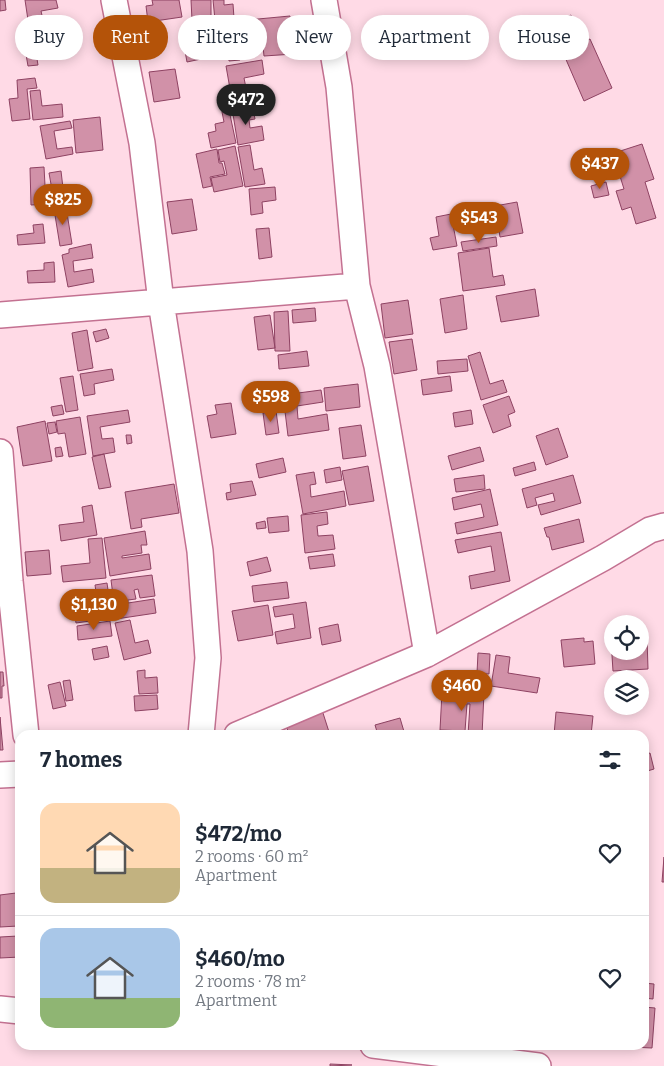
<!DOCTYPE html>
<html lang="en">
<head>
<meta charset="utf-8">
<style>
	:root { --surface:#fff; --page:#f2f2f3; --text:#1f2937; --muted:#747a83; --line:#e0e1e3; --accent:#b45309 }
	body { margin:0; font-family:Bitter,serif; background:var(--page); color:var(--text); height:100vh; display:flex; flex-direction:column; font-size:19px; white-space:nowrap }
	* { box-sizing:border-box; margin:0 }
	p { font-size:16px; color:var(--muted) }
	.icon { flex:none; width:28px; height:28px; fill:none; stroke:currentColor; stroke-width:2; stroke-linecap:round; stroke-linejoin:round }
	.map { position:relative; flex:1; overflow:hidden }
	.side { position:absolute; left:15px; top:730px; width:634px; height:320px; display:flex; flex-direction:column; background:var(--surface); border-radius:15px; box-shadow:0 2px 12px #0003 }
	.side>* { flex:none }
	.hud { position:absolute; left:15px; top:15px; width:635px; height:45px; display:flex; gap:10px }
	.tools { position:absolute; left:604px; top:615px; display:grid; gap:10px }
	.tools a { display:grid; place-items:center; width:45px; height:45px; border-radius:50%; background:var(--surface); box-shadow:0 2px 12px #0003; font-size:25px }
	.price { position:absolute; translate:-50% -42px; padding:0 11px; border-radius:18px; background:var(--accent); color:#fff; font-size:16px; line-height:32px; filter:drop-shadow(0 1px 2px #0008) }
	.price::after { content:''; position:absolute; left:50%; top:30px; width:15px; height:11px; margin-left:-8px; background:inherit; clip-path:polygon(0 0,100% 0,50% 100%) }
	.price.selected { background:#222; color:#fff }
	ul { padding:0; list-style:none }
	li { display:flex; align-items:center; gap:15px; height:125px; padding:0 25px }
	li+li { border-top:1px solid var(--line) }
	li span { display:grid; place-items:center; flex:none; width:140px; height:100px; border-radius:15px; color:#555 }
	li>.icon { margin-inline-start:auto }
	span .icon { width:60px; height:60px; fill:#fffc; stroke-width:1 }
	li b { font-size:21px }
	h2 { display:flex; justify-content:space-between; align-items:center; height:60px; padding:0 25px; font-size:21px }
	.tag { padding:0 18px; border-radius:22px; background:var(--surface); box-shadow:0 2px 12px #0003; font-size:18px; line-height:45px }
	.tag.selected { background:var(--accent); color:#fff }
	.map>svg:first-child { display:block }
	.building { fill:#d191a8; stroke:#8e4262 }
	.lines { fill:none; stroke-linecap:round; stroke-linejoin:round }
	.minor-casing { stroke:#c37191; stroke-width:28 }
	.minor { stroke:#fff; stroke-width:25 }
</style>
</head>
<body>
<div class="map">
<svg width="664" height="1066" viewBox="0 0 664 1066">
	<rect width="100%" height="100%" fill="#ffdae6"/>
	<!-- building -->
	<path class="building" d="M0 0H5L6 10 0 11Z
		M25 0H56L58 8 41 11 44 24 66 21 68 35 31 40Z
		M152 0H179L182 17 148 22 146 6 153 5Z
		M191 0H211V20H192Z
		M213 0H224V5L233 4 234 18 215 20Z
		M571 15 583 42 590 39 612 88 584 101 561 48 563 47 555 29 558 28 556 22Z
		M290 16 294 54 264 56 262 37 259 38 260 44 254 45V49L239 51 240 60 229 61 226 22Z
		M208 22 215 56 187 62 185 51 198 48 195 35 188 37 186 27Z
		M34 41 38 65 28 66 24 43Z
		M262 60 264 74 244 78 246 88 263 85 266 100 233 106 226 66Z
		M175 69 180 98 154 102 149 72Z
		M35 78 37 88 27 89 30 119 12 121 9 99 18 98 17 80Z
		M40 90 42 106 62 104 63 117 33 120 30 91Z
		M252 104 255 119 249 120 250 128 262 126 264 140 238 145 232 108Z
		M229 110 236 143 211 148 208 133 216 131 215 124 224 122 222 112Z
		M100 117 103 150 76 153 73 120Z
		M70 121 72 128 54 131 57 149 72 147 73 154 46 159 40 126Z
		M642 144 654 179 645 182 656 218 636 224 631 207 622 210 616 191 624 189 619 173H617L611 154Z
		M250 145 254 170 262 168 265 184 245 187 238 147Z
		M235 146 243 186 214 192 211 178 227 175 224 161 220 162 218 150Z
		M217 149 219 163H222L225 174 210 177 212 186 203 188 196 154Z
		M609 156 616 172 598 180 592 164Z
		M44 167 46 204 31 205 30 168Z
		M61 171 63 188 78 186 79 196 54 201 49 173Z
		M606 182 609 195 594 198 591 186Z
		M275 187 276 200 262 202 263 213 251 215 249 189Z
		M192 199 197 230 172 234 167 202Z
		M517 202 523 233 500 237 495 206Z
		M66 207 72 244 60 246 54 209Z
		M451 214 457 246 433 250 430 238 439 236 436 217Z
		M43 224 45 243 18 245 17 235 34 233 33 225Z
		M269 228 272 257 259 259 256 229Z
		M496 237 497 246 463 251 461 242Z
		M91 244 93 258 73 261 74 272 92 269 94 282 68 287 62 255 69 253V249Z
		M489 248 493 277 503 275 505 285 463 291 458 253Z
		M54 262 55 282 28 283 27 271 44 270V263Z
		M535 289 539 316 501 322 496 296Z
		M463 295 467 329 445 333 440 299Z
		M408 300 413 334 385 338 381 304Z
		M315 308 316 321 293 323 292 310Z
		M288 311 290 351H275L274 312Z
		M270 315 275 348 258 350 254 317Z
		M106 329 109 338 96 342 93 332Z
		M87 330 93 368 78 371 72 333Z
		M412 339 417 370 394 374 389 342Z
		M307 351 309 366 279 369 278 355Z
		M480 352 490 384 503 380 507 392 481 400 468 356Z
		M467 359 468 371 438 374 437 361Z
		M112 369 114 380 94 384 95 394 84 396 80 374Z
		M73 376 78 410 66 412 60 378Z
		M450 376 452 391 423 395 421 380Z
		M358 384 360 407 326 411 324 388Z
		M321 390 323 402 297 406 298 419 327 414 329 430 288 436 283 395Z
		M509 396 515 412 508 415 511 426 493 433 483 405Z
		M231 403 236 434 211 438 207 416 217 414 215 405Z
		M62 405 64 414 53 416 51 407Z
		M128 410 130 422 100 427 102 439 113 438 115 452 93 456 87 416Z
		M471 410 473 424 455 427 453 413Z
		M276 411 279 433 266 435 263 413Z
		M80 417 86 454 69 457 65 433 58 434 56 421Z
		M45 421 52 461 23 466 17 427Z
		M55 422 57 432 49 434 47 423Z
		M361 425 366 456 343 459 339 428Z
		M558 428 568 457 546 465 536 436Z
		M126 435H131L132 443 127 444Z
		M61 447 63 456 56 457 55 448Z
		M480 447 484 461 452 470 448 456Z
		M104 454 111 487 99 489 92 457Z
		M283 458 286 472 259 478 256 464Z
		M534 462 536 470 515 476 513 468Z
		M368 466 374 501 349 505 342 471Z
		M340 467 342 480 326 483 324 470Z
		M314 472 316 484 310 485 311 497 344 491 346 506 303 514 296 475Z
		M484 475 485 489 456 492 454 479Z
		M573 475 581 503 541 515 538 505 555 501 553 493 535 498 537 505 527 508 522 489Z
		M252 481 256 495 227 500 226 493 231 492 230 484Z
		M174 484 179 513 141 519 142 527 131 529 125 492Z
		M490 489 498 525 457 534 455 523 484 517 481 504 454 510 452 498Z
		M92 505 97 535 61 541 59 525 84 522 82 507Z
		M327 512 328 524 317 526 318 536 333 535 335 549 305 553 301 515Z
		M288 516 289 531 269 533 267 518Z
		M579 519 584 542 552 550 549 537H547L544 528Z
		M265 521 266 528 257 529 256 523Z
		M145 531 147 545H141L142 553 122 556V558L149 554 151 569 110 576 104 538Z
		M501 532 510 581 471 589 469 576 495 571 491 546 458 553 455 540Z
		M102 538 106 578 63 582 61 566 90 563 88 539Z
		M49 550 51 574 27 576 25 552Z
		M333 554 335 566 310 569 308 557Z
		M267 557 271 571 250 576 247 562Z
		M152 575 155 596 140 598 138 589 134 590 136 599 128 600V603L154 599 156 613 116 619 111 580Z
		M287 582 289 598 254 602 252 586Z
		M107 583 112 618 76 623 74 608 98 605 95 585Z
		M306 602 311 638 277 644 275 632 295 628 293 614 275 617 273 607Z
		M268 605 273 635 238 641 232 611Z
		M130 620 135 643 148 640 151 653 124 660 115 623Z
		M110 621 112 636 78 640 77 626Z
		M338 624 341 641 322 645 319 628Z
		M584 638V642L593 641 595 664 564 667 561 640Z
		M640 638H647L648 669 613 671 611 640 612 651H640Z
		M107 646 109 657 94 660 92 649Z
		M478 653 490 654 489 674 477 673Z
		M496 655 510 657 508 673 540 678 537 693 491 686Z
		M145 670V678L157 677 158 693 139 694 137 671Z
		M0 672H3L4 686H2V698H0Z
		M70 680 73 700 66 701 63 681Z
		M60 682 66 706 53 709 48 685Z
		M442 692 484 693 482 735H468L470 704H467L465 731 440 730Z
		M157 695 158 709 135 711 134 696Z
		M322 710 330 735H289L285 721Z
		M556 712 593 716 591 735H554Z
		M0 717 3 750H0Z
		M400 718 405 735H378L375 725Z
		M650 753 654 769 644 772V755Z
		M664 857V882H662Z
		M644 858H648V878H644Z
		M16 893 18 926 0 927V895Z
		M18 936 20 957 0 958V937Z
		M644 983 654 984 653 999 644 998Z
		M644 1007 655 1008 652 1048 631 1047V1045H644Z
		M330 1064 352 1065 330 1066Z"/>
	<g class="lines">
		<!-- minor casing -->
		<g class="minor-casing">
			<path id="minor" d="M114 0 142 143 161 302 200 551 208 658 201 735
				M324 0 339 87 357 286 377 366 427 654
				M0 315 357 286
				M0 452 10 581 26 735
				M237 735 427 654 603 558 650 530 664 526
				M0 775 20 774
				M0 1009 20 1011
				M373 1045 538 1066"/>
		</g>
		<!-- minor -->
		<use href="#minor" class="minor"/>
	</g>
</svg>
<div class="tools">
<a><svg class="icon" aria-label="locate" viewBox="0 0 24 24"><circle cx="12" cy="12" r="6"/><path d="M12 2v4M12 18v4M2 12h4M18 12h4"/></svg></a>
<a><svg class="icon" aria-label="layers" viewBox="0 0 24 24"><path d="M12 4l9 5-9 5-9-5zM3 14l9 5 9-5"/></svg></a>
</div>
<b class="price selected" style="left:246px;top:126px">$472</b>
<b class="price" style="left:600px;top:190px">$437</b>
<b class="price" style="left:63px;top:226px">$825</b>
<b class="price" style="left:479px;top:244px">$543</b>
<b class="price" style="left:271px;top:423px">$598</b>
<b class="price" style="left:94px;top:631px">$1,130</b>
<b class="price" style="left:462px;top:712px">$460</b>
<div class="hud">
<a class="tag">Buy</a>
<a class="tag selected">Rent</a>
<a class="tag">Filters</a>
<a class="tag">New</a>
<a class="tag">Apartment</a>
<a class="tag">House</a>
</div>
<section class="side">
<h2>7 homes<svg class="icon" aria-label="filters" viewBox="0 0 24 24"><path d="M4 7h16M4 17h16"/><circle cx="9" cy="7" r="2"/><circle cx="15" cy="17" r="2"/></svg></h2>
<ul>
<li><span style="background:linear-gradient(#ffd9b3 65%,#c2b280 0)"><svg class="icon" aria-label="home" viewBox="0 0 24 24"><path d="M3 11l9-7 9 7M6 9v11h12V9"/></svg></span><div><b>$472/mo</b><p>2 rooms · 60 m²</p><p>Apartment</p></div><svg class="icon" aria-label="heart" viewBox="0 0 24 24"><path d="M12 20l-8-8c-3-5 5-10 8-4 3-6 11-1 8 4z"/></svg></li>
<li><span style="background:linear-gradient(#a9c7e8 70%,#8fb573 0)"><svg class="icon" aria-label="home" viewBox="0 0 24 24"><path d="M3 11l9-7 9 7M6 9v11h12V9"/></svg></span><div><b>$460/mo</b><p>2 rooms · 78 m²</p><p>Apartment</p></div><svg class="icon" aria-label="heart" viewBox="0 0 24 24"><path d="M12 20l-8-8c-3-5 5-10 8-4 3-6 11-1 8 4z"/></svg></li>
</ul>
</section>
</div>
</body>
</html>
